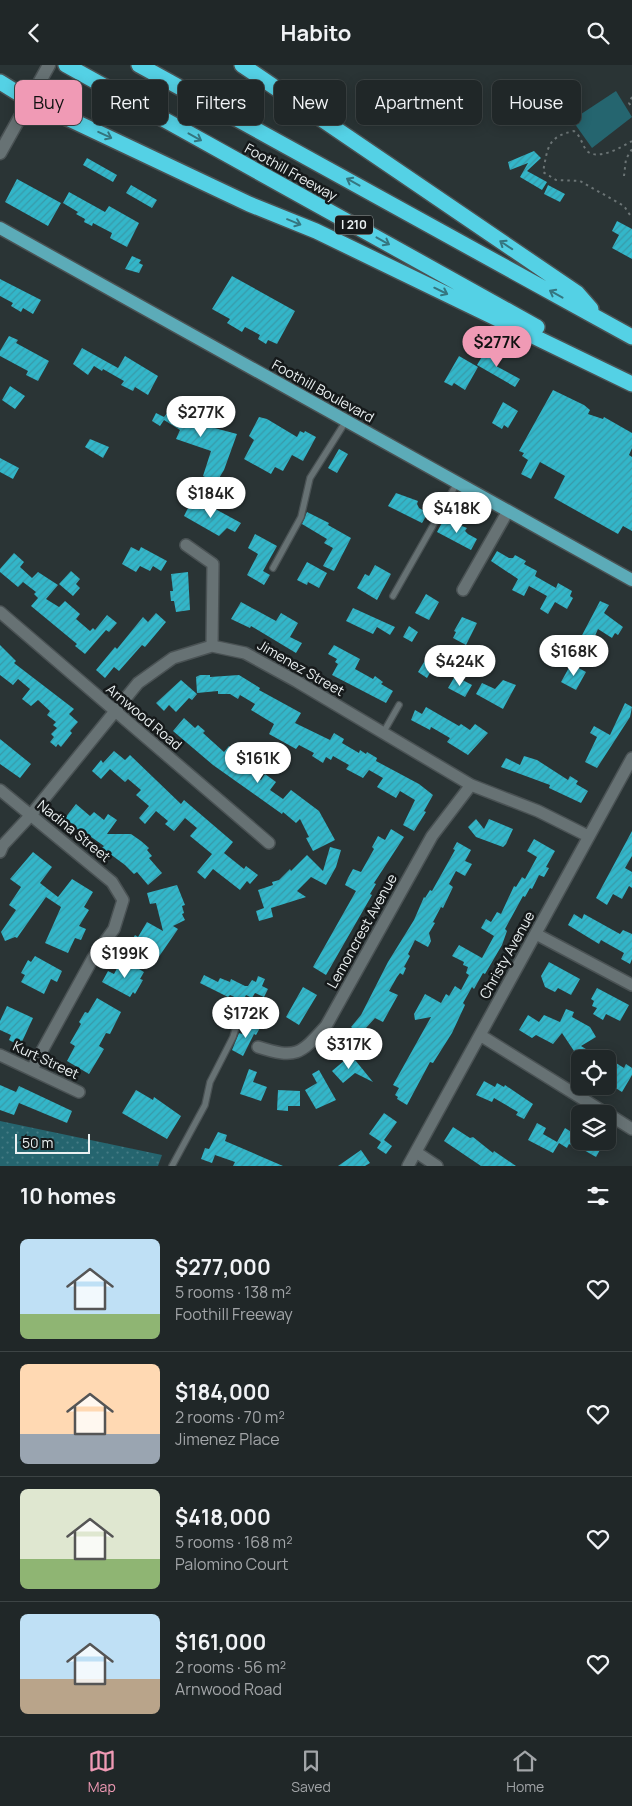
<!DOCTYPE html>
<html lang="en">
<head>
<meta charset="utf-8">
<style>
	:root { --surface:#202728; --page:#282f30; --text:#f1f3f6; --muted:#a2a5a8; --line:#3d4445; --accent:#f09ab5 }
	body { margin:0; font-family:Manrope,sans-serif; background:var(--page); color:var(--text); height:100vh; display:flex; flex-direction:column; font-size:19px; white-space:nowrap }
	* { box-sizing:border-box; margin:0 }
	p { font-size:16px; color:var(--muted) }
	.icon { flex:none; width:28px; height:28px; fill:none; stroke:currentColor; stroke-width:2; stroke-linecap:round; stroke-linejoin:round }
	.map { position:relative; height:1101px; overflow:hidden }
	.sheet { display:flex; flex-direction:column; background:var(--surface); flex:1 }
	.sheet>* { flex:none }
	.hud { position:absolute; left:15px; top:15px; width:602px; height:45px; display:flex; gap:10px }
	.buttons { position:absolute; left:571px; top:985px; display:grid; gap:10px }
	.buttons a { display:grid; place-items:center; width:45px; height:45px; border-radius:8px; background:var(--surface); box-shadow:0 2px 12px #0003,0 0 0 1px var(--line); font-size:25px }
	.scale { position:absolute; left:15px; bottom:12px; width:75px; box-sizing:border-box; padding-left:5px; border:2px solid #eaf0f1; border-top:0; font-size:14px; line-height:18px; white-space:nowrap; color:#eaf0f1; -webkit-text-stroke:4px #161a1b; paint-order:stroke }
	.price { position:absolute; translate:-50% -42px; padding:0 11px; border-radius:18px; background:#fff; color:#222; font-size:16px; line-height:32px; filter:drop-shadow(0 1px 2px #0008) }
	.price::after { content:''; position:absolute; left:50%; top:30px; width:15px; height:11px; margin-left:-8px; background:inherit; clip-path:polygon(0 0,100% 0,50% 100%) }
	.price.current { background:var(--accent); color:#111 }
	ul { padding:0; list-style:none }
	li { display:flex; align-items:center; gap:15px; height:125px; padding:0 20px }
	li+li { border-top:1px solid var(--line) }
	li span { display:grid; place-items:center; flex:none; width:140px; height:100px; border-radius:8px; color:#555 }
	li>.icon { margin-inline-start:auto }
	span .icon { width:60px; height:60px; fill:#fffc; stroke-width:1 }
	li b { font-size:21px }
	h2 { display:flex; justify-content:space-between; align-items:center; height:60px; padding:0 20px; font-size:21px }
	.pill { padding:0 18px; border-radius:8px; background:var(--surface); box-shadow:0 2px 12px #0003,0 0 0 1px var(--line); font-size:18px; line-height:45px }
	.pill.current { background:var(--accent); color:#111 }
	header { display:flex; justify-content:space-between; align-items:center; height:65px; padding:0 20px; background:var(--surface); font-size:22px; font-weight:700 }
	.menu { display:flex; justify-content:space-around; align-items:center; height:70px; border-top:1px solid var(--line); background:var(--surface); font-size:14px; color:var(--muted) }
	.menu a { display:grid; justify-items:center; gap:2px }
	.menu .current { color:var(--accent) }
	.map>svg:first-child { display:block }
	.green { fill:url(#green-dots) }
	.pitch { fill:#25656f }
	.building { fill:url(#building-hatch) }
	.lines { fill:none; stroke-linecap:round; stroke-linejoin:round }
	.service-casing { stroke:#4a5254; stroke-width:8 }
	.minor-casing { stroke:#4a5254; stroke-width:14 }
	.tertiary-casing { stroke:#4a5254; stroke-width:15 }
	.primary-casing { stroke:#4a5254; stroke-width:15 }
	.motorway-casing { stroke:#4a5254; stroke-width:18 }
	.path { stroke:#6b7475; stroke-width:2; stroke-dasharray:2.5 4; stroke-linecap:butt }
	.service { stroke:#677274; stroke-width:5.5 }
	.minor { stroke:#677274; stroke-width:11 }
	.tertiary { stroke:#677274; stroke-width:12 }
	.primary { stroke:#5cabb8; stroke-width:12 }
	.motorway { stroke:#54d1e5; stroke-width:15 }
	.oneway { stroke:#357680 }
	.labels { text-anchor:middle; stroke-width:5; stroke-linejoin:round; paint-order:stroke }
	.shield { fill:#161a1b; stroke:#aab0b1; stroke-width:1 }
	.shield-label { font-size:12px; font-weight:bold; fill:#eaf0f1 }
	.street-label { font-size:14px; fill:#eaf0f1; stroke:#161a1b }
</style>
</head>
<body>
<header><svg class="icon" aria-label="back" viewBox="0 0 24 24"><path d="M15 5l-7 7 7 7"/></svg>Habito<svg class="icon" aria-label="search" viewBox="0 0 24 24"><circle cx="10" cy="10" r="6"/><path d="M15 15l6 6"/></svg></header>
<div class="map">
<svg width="632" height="1101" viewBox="0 0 632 1101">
	<defs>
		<pattern id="green-dots" width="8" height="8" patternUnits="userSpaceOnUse" patternTransform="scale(1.25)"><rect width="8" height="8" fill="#25656f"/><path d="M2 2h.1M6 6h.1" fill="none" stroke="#457b84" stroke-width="1.8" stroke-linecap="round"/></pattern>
		<pattern id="building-hatch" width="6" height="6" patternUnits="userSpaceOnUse" patternTransform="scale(1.25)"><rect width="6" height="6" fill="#33b6c9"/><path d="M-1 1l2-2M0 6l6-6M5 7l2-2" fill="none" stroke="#389aa9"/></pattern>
	</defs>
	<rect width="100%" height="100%" fill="#2a3435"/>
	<!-- green -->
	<path class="green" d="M0 1056 162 1090 158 1101H0Z"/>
	<!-- pitch -->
	<path class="pitch" d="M616 26 632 52 592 83 572 55Z"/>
	<!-- building -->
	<path class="building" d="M534 86 541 93 527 106 547 117 542 125 520 112 528 98 510 105 508 97Z
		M87 93 117 110 113 117 83 100Z
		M17 114 61 138 48 161 5 137Z
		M131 120 157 135 152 143 126 128Z
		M548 120 565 129 560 137 544 129Z
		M69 127 105 147 109 141 139 158 127 182 110 173 112 168 93 158 92 161 84 157 85 154 76 149 78 147 63 138Z
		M617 156 632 164V194L612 183 619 170 612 166Z
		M132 191 141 195 139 198 143 200 139 208 125 204Z
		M232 211 295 246 277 279 268 275 266 279 258 274 260 270 245 262 242 267 227 258 230 254 212 244Z
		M0 214 41 235 33 249 23 243 21 247 11 241 13 238 0 231Z
		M9 271 18 275 16 278 49 296 38 316 26 310 28 306 0 291V286Z
		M82 283 118 303 125 291 158 311 148 330 135 322 133 326 121 320 124 316 103 304 102 306 94 301 88 310 73 299Z
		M486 285 501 293 496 301 520 314 515 322 477 300Z
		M459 291 478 302 465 325 454 318 452 321 444 317Z
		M10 321 25 331 15 344 2 335Z
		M553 325 584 340 590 345 588 349 603 354 604 352 632 368V383L629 390 632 392V466L623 461 618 469 554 433 565 411 540 397 531 414 521 409 528 395 522 391 524 388 519 386Z
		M177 335 189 341 187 344 196 350 192 357 237 369 224 405 216 418 203 411 211 386 176 374 180 365 164 355 160 361 152 356 156 348 164 352Z
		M503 337 518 346 508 363 504 360 502 364 492 358Z
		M259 352 267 354 297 372 300 366 304 368 305 366 316 372 303 396 292 390 283 406 275 402 271 409 244 394 254 375 249 371Z
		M90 374 109 382 103 393 85 382Z
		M339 384 348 389 337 408 328 403Z
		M0 393 19 403 13 414 0 407Z
		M396 428 418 436 417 439 419 443 428 448 422 458 388 441Z
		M191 437 205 445 208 440 241 458 235 467 227 463 219 471 184 451Z
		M307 447 329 458 328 460 351 473 334 506 323 501 333 483 324 478 327 474 302 459Z
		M444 454 467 463 465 466 468 469 477 474 471 485 437 467Z
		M255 469 277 481 263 506 270 510 264 520 247 510 258 489 248 483Z
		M131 482 139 486 141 482 167 496 161 506 153 501 150 506 140 501 136 507 122 499Z
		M497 486 509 493H513L515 490 526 496 524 499 537 506 535 511 556 523 558 518 572 526 570 531 573 533 567 544 555 537 548 549 540 544 547 531 529 521 524 531 512 525 518 514 491 496Z
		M14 488 24 497 20 502 32 513 38 507 58 520 46 534 59 542 65 536 80 549 76 554 90 566 93 563 95 565 107 550 117 558 109 567 106 565 85 589 75 581 77 579 31 541 38 533 34 529 36 527 23 517 18 522 0 507V504Z
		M307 497 327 508 319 523 308 517 307 520 297 515Z
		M375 500 391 509 377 535 357 523 365 509 369 511Z
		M71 506 80 514 76 519 80 523 73 531 59 519Z
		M188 507 190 545 176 547 174 536H171L170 526H173L171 509Z
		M426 529 439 537 429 555 415 548Z
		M600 536 609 540 604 548 623 562 618 570 615 568 612 573 598 564 587 589 574 581 578 573 580 574Z
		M241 537 276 556 281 548 298 558 290 572 302 578 296 588 251 561 250 563 231 554Z
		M353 543 395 562 390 570 377 562 373 569 346 556Z
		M156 548 166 557 145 582 142 580 119 606 114 602 105 613 96 605 115 582 117 584 143 552 148 557Z
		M462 552 477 558 466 580 453 573 456 567 454 566Z
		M409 561 418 567 412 577 403 572Z
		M0 580 16 596 14 598 74 644 69 649 78 657 70 666 72 668 61 682 58 679 56 682 50 677 54 672 51 669 57 663 53 660 56 657 47 650 50 646 38 635 31 641 22 634 30 624 18 614 13 620 0 610Z
		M334 580 360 594 355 604 373 614 375 611 383 617 381 619 393 626 386 638 332 610 338 599 335 597 337 594 328 589Z
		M430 587 439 592 427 613 418 607Z
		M571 599 586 607 576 625 561 617Z
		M200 610H210V612L239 610 260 623 259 625 301 648 295 658 330 675 334 668 344 674 342 678 359 688 360 685 366 689 367 687 377 693 376 696 419 719 433 730 424 746 426 747 414 766 403 760 415 735 400 726 396 733 377 722 383 713 369 705 363 713 346 704 349 700 333 691 331 695 326 692 323 698 312 691 314 688 299 680 296 684 269 669 274 659 251 645 255 639 240 630 238 634 230 629H218V626L197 628 196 612Z
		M455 611 472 620 465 632 448 623Z
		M181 615 197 629 192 635 189 633 176 647 169 640 164 646 156 638Z
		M503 615 516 620 503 644 476 629 482 618 495 624Z
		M625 638 632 642 630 652 597 703 585 697 597 672 590 668 594 661 610 670Z
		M426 642 459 661 461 659 470 665 475 659 488 668 468 690 447 677 450 673 431 662 430 665 411 655 415 645 422 649Z
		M184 653 195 663 198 660 205 666 203 668 224 687 229 681 251 699 247 704 261 715 265 709 276 717 270 725 283 734 291 725 319 746 335 775 313 786 306 773 309 772 300 754 296 758 283 747 282 749 213 700 173 666Z
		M0 674 31 699 20 713 0 699Z
		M114 686 125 695 130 690 181 739 184 735 233 777 224 788 244 804 246 801 258 810 250 819 247 816 240 825 213 804 205 814 197 807 212 789 190 771 197 763 185 753 174 766 165 759 168 756 156 746 145 759 139 753 149 741 136 730 141 725 128 714 125 717 110 704 101 714 92 706 101 695 103 698Z
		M524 691 537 695 568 715 570 711 578 716 576 719 588 726 581 738 549 723 550 720 501 702 506 693 520 700Z
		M76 739 90 751 94 747 104 755 108 749 117 755 107 769H131L141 776 149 783 147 785 152 791 149 793 162 808 148 820 137 807 134 809 125 800 102 783 104 781 87 769 85 771 65 753Z
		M476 754 484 764 489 754 513 764 506 779 503 782 476 772 468 762Z
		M391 764 404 772 374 818 376 819 370 829 372 830 326 910 313 902 356 826 345 820 348 813 353 804 361 807 374 784 372 782 378 771 385 775Z
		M632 766V791L625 803 632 807V823L629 821 622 834 613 829 607 840 596 833Z
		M534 774 555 786 546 802 549 803 544 812 539 810 532 824 530 823 525 832 523 831 505 864 507 866 502 880 485 909 483 908 474 924 472 922 463 938 465 940 452 968 433 998 430 997 407 1040 397 1034 398 1032 395 1030 399 1023 393 1020 431 952 415 955 414 949 425 929 441 938 446 929 449 931 455 921 461 925 469 910 466 908 468 902 463 900 464 897 452 891 459 880 482 893 494 871 481 863 486 854 491 857 497 847 501 849 514 821 516 822 522 812 525 814 537 792 527 786Z
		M457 777 471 785 465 796 472 799 465 811 456 806 449 819 453 822 443 843 441 842 433 857 435 858 429 868 431 876 428 882 415 875 408 889 410 891 404 902 406 903 403 910 400 908 397 912 389 926 398 930 383 957 375 953 365 964 375 972 359 991 347 981 358 968 351 962 361 950 388 897 414 855 424 832 425 833 430 825 432 826 455 785 453 784Z
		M330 782 341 785 336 802 326 820 311 812 297 826 306 832 271 843 273 852 259 856 256 846 264 843 258 825 273 820 272 817 279 815 290 804 291 806 307 790 323 806Z
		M33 787 52 802 40 818 58 832 72 814 93 827 84 842 89 845 79 861 86 864 81 875 75 873 68 888 45 878 61 842 46 832 17 873 15 872 5 876 1 867 16 845 9 840 21 822 10 814Z
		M177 820 185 840 182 841 184 848 182 849 185 855 173 861 178 864 156 896 129 880 135 870 138 872 147 857 163 866 156 838 150 839 147 828Z
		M574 849 582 854 584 849 620 869 623 865 632 869V894L630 899 621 894 624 888 601 875 599 879 568 860Z
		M35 891 62 906 57 917 51 914 44 929 21 917 25 910 21 908 28 895 31 897Z
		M122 894 144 907 140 914 143 915 135 929 133 927 130 932 102 917 108 906 114 909Z
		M549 897 580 914 571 930 558 923 555 927 545 922 541 911Z
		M204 910 218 917 220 913 230 917 231 914 245 921H248L252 915 256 917 258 911 265 914 262 921 268 924 264 932 255 928 252 933 246 930 243 936 230 930 228 932 200 918Z
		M303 922 317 930 299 960 286 952Z
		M597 923 629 940 620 956 606 949 603 955 593 949 597 943 592 941 594 936 591 934Z
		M97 933 121 947 110 969 106 968 99 981 104 984 89 1009 67 996 75 981 70 978 81 959 79 957 85 947 88 948Z
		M7 941 33 953 20 981 9 975 11 970 0 965V956Z
		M566 944 574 947 572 952 590 962 596 972 581 981 602 994H580V1000L570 994 574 986 562 968 553 979 536 970 532 973 519 965 528 950 539 957 544 950 560 957Z
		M252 957 261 961 256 970 254 969 243 991 232 985 239 968 242 969Z
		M351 990 373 1017 355 1008 343 1018 332 1006Z
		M608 993 624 1003 626 999 632 1003V1010L622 1027 609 1019 611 1015 608 1014Z
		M249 1004 257 1007 253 1017 267 1022 261 1036 240 1029Z
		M319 1005 336 1035 316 1044 305 1025 317 1018 312 1009Z
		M484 1016 495 1022 497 1018 504 1022 505 1020 533 1039 524 1054 516 1050 518 1047 494 1033 492 1037 476 1030Z
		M0 1020 16 1027 19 1021 72 1046 67 1058 19 1038 14 1050 0 1045Z
		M136 1025 153 1035 154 1032 181 1051 167 1074 122 1048Z
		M278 1025 300 1026V1041H288V1046L277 1045Z
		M384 1048 397 1057 384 1075 392 1081 386 1089 377 1083 381 1077 369 1069Z
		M580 1055V1076H605L596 1092 575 1080 574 1082 569 1079 567 1083 559 1078 553 1088 528 1075 537 1058 546 1063 543 1069 557 1077 565 1063 573 1068Z
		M453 1062 470 1073 473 1072 493 1088 494 1086 516 1101H481L444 1076Z
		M218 1067 227 1070 225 1076 283 1101H233L235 1097 215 1090 212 1098 201 1094 205 1083 209 1084Z
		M361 1085 370 1098 365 1101H338Z"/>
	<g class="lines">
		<!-- service casing -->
		<g class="service-casing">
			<path id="service" d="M273 503 301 452 310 413 346 356
				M393 531 457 418
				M383 668 399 640
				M172 1101 205 1040 210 1017 233 972 236 962 229 941"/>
		</g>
		<!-- minor casing -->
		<g class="minor-casing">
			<path id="minor" d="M186 480 213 499 212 581
				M463 525 508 446
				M0 547 269 778
				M0 725 112 817 123 835 114 864 93 893 32 1004
				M0 787 3 780 30 751 138 618 173 593 212 581 245 588 296 616 471 720 538 746 588 771
				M536 869 632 920
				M480 970 607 1049
				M258 982C296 994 300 990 326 961L432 771 471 720
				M0 990 79 1027
				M608 1049 632 1064
				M416 1087 437 1101
				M408 1101 632 693"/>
		</g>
		<!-- tertiary casing -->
		<g class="tertiary-casing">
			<path id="tertiary" d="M0 88 49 0"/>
		</g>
		<!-- primary casing -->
		<g class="primary-casing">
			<path id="primary" d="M0 163 632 515"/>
		</g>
		<!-- motorway casing -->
		<g class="motorway-casing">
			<path id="motorway" d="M66 0 537 262
				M139 0 632 272
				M242 0 577 228 591 244
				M0 17 29 35 249 139 316 166 632 319"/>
		</g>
		<!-- path -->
		<path class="path" d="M632 32 629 38 632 43
			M632 76C622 82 598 96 587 86 582 80 581 71 574 66 547 72 548 82 543 107L556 115 580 116 624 141 632 153
			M624 111 626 94 632 84"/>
		<!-- service -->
		<use href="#service" class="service"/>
		<!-- minor -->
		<use href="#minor" class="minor"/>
		<!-- tertiary -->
		<use href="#tertiary" class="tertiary"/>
		<!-- primary -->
		<use href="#primary" class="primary"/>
		<!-- motorway -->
		<use href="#motorway" class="motorway"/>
	</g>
	<!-- one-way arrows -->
	<defs><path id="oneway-shaft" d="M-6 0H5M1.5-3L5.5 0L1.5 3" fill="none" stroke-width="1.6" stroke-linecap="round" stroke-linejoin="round" transform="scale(1.25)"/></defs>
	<g class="oneway">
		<use href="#oneway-shaft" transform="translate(105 70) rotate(25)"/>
		<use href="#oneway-shaft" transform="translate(195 72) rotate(29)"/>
		<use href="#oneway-shaft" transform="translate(353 117) rotate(-151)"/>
		<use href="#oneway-shaft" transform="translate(294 157) rotate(22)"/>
		<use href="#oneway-shaft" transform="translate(383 176) rotate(29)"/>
		<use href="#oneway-shaft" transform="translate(506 180) rotate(-146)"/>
		<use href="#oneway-shaft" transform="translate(441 226) rotate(26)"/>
		<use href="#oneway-shaft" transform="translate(556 229) rotate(-151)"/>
	</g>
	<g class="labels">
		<!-- shield labels -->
		<rect class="shield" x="335" y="150.5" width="38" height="19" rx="4"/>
		<g class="shield-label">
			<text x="354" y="164">I 210</text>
		</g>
		<!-- street labels -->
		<g class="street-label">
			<text transform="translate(291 107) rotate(29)" y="5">Foothill Freeway</text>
			<text transform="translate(323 326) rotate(29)" y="5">Foothill Boulevard</text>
			<text transform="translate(301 603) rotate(30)" y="5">Jimenez Street</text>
			<text transform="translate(144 652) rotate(40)" y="5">Arnwood Road</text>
			<text transform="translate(74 766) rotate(39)" y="5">Nadina Street</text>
			<text transform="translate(362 866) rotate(-61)" y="5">Lemoncrest Avenue</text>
			<text transform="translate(507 890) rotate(-61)" y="5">Christy Avenue</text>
			<text transform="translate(46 995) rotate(25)" y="5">Kurt Street</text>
		</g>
	</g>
</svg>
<div class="buttons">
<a><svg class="icon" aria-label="locate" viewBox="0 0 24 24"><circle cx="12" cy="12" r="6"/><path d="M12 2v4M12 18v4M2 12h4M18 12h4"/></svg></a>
<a><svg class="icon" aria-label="layers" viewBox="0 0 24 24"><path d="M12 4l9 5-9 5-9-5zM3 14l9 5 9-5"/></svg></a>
</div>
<div class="scale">50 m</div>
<b class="price current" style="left:497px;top:303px">$277K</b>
<b class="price" style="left:201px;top:373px">$277K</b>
<b class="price" style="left:211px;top:454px">$184K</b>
<b class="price" style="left:457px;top:469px">$418K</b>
<b class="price" style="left:574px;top:612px">$168K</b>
<b class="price" style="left:460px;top:622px">$424K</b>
<b class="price" style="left:258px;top:719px">$161K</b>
<b class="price" style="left:125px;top:914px">$199K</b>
<b class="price" style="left:246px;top:974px">$172K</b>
<b class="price" style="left:349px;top:1005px">$317K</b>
<div class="hud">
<a class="pill current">Buy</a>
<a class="pill">Rent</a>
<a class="pill">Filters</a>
<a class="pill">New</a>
<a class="pill">Apartment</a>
<a class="pill">House</a>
</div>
</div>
<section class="sheet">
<h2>10 homes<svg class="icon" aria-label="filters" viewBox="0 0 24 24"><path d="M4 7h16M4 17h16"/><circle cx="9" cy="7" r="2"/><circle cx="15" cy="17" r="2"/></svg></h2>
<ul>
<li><span style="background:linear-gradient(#bfe0f5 75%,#8fb573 0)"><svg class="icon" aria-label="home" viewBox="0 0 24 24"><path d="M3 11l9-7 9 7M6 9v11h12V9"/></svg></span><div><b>$277,000</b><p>5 rooms · 138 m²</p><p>Foothill Freeway</p></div><svg class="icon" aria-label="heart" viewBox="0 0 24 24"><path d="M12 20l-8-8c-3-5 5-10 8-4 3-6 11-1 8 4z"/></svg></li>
<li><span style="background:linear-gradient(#ffd9b3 70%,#9aa5b1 0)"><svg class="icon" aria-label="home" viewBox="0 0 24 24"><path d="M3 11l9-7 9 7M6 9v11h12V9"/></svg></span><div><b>$184,000</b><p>2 rooms · 70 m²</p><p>Jimenez Place</p></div><svg class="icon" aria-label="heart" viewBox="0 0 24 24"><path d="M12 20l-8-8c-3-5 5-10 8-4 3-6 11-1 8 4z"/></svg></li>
<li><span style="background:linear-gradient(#dfe7d0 70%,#8fb573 0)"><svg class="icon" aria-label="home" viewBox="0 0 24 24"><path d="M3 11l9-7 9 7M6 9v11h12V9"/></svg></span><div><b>$418,000</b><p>5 rooms · 168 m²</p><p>Palomino Court</p></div><svg class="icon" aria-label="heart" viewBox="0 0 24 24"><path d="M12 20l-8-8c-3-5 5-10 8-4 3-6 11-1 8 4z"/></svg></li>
<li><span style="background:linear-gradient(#bfe0f5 65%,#b9a48a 0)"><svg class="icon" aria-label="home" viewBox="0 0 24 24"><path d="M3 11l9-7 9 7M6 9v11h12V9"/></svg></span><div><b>$161,000</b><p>2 rooms · 56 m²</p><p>Arnwood Road</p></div><svg class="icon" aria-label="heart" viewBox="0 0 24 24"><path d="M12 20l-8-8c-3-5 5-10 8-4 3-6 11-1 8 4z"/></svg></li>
</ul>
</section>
<nav class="menu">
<a class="current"><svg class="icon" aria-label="map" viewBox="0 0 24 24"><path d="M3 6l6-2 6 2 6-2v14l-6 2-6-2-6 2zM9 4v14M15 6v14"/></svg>Map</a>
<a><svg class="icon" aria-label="saved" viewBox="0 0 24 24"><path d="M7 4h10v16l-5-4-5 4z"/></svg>Saved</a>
<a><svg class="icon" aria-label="home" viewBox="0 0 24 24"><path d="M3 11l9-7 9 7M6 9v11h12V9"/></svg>Home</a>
</nav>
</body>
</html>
